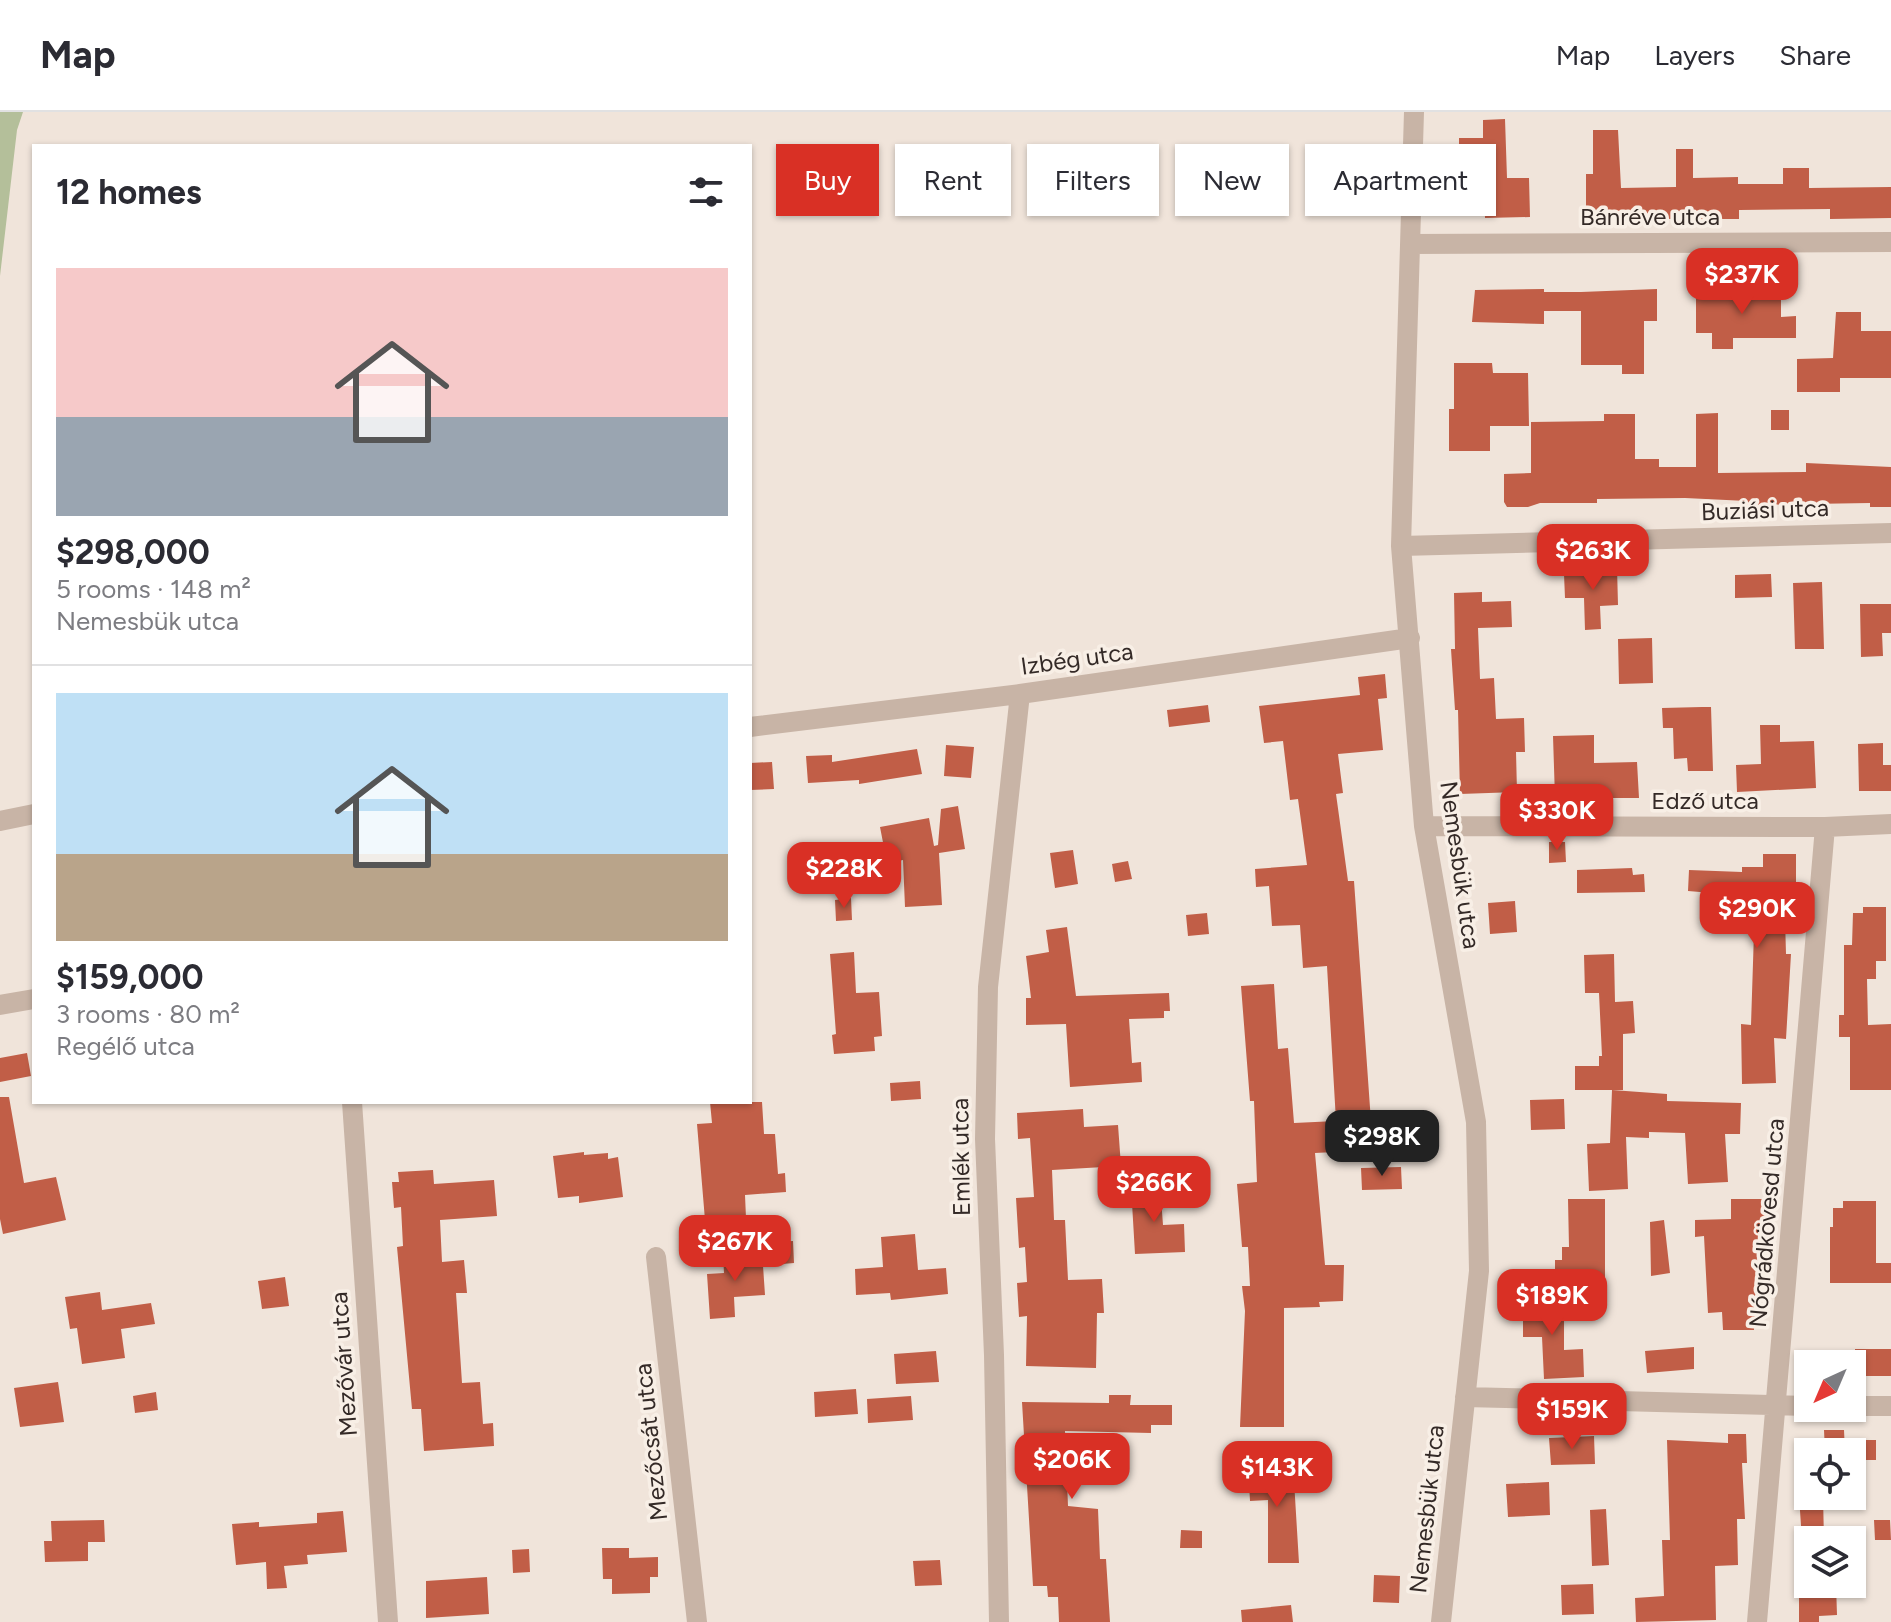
<!DOCTYPE html>
<html lang="en">
<head>
<meta charset="utf-8">
<style>
	:root { --surface:#fff; --page:#f7f7f7; --text:#2b2b33; --muted:#7c7c81; --line:#e1e1e2; --accent:#d93025 }
	body { margin:0; font-family:Figtree,sans-serif; background:var(--page); color:var(--text); height:100vh; display:flex; flex-direction:column; font-size:30px; white-space:nowrap }
	* { box-sizing:border-box; margin:0 }
	p { font-size:26px; color:var(--muted) }
	.icon { flex:none; width:44px; height:44px; fill:none; stroke:currentColor; stroke-width:2; stroke-linecap:round; stroke-linejoin:round }
	.map { position:relative; flex:1; overflow:hidden }
	.panel { position:absolute; left:32px; top:32px; width:720px; height:960px; display:flex; flex-direction:column; background:var(--surface); border-radius:0px; box-shadow:0 2px 6px #0004 }
	.panel>* { flex:none }
	.guide { position:absolute; left:776px; top:32px; width:760px; height:72px; display:flex; gap:16px }
	.needle { width:52px; rotate:224deg }
	.controls { position:absolute; left:1794px; top:1238px; display:grid; gap:16px }
	.controls a { display:grid; place-items:center; width:72px; height:72px; border-radius:0px; background:var(--surface); box-shadow:0 2px 6px #0004; font-size:40px }
	.price { position:absolute; translate:-50% -68px; padding:0 18px; border-radius:16px; background:var(--accent); color:#fff; font-size:26px; line-height:52px; filter:drop-shadow(0 2px 4px #0008) }
	.price::after { content:''; position:absolute; left:50%; top:48px; width:24px; height:18px; margin-left:-12px; background:inherit; clip-path:polygon(0 0,100% 0,50% 100%) }
	.price.active { background:#222; color:#fff }
	ul { padding:0; list-style:none }
	li { display:grid; align-content:center; gap:16px; height:424px; padding:0 24px }
	li+li { border-top:2px solid var(--line) }
	li span { display:grid; place-items:center; height:248px; border-radius:0px; color:#555 }
	li>.icon { margin-inline-start:auto }
	span .icon { width:144px; height:144px; fill:#fffc; stroke-width:1 }
	li b { font-size:34px }
	h2 { display:flex; justify-content:space-between; align-items:center; height:96px; padding:0 24px; font-size:34px }
	.tag { padding:0 28px; border-radius:0px; background:var(--surface); box-shadow:0 2px 6px #0004; font-size:28px; line-height:72px }
	.tag.active { background:var(--accent); color:#fff }
	header { display:flex; align-items:center; gap:48px; box-sizing:border-box; height:112px; padding:0 40px; background:var(--surface); border-bottom:2px solid var(--line) }
	header strong { font-size:38px }
	nav { display:flex; gap:44px; margin-inline-start:auto; font-size:28px }
	.map>svg:first-child { display:block }
	.green { fill:#b4bf9a }
	.building { fill:#c15e47 }
	.lines { fill:none; stroke-linecap:round; stroke-linejoin:round }
	.minor { stroke:#c8b4a6; stroke-width:20 }
	.labels { text-anchor:middle; stroke-width:7; stroke-linejoin:round; paint-order:stroke }
	.street-label { font-size:24px; fill:#342a27; stroke:#f8efe6 }
</style>
</head>
<body>
<header>
<strong>Map</strong>
<nav><a>Map</a><a>Layers</a><a>Share</a></nav>
</header>
<div class="map">
<svg width="1891" height="1510" viewBox="0 0 1891 1510">
	<rect width="100%" height="100%" fill="#f0e4da"/>
	<!-- green -->
	<path class="green" d="M0 0H23L17 18 0 164Z"/>
	<!-- building -->
	<path class="building" d="M1505 7 1507 66H1529L1530 105 1485 106 1484 47H1459V26H1483V8Z
		M1593 18H1618L1621 76 1676 75V37H1693V66L1738 65V72H1783V56H1809V76L1891 75V106L1830 107V97L1739 98V107H1602V102H1586V62H1593Z
		M1544 177V180H1581L1657 177V209H1644V262H1622V253H1581V199H1544V212L1472 210 1475 178Z
		M1696 178H1781V205L1796 204V226H1733V237H1712V221H1696Z
		M1836 200H1861V219H1891V266H1840V280H1797V247L1833 246Z
		M1454 251H1492L1493 261H1528L1529 314H1490V339H1449V297H1454Z
		M1771 298H1789V318H1771Z
		M1718 301V361L1806 360V351L1891 355V395H1870V391L1747 393V389L1685 386 1597 387V391H1540L1528 395H1507L1504 390V362L1531 361V310L1604 309V302H1635V347H1659V355H1696V302Z
		M1617 455 1618 493 1600 494 1601 517 1585 518 1584 486H1565L1564 462 1583 461V456Z
		M1771 462 1772 485 1735 486V463Z
		M1822 470 1824 537H1795L1793 471Z
		M1482 480V490L1511 489 1512 515 1478 516 1480 567 1494 566 1496 607 1524 606 1525 640H1516L1517 680 1460 682 1458 598H1455L1451 537H1455L1454 481Z
		M1860 492H1891V521H1882L1883 544 1861 545Z
		M1652 526 1653 571 1619 572 1618 527Z
		M1385 562 1387 586 1378 587 1383 638 1338 642 1343 681 1336 682 1348 769H1354L1373 1038 1315 1041 1325 1153H1344L1343 1189 1319 1190 1320 1195 1284 1196V1315H1240L1245 1199 1242 1174H1250L1248 1135H1242L1237 1072 1257 1070 1254 989H1250L1241 874 1274 872 1278 937 1288 936 1294 1011 1336 1009 1327 854 1303 856 1300 813 1272 814 1269 774 1256 775 1255 757 1307 753 1298 687 1290 688 1283 629 1264 631 1259 594 1360 583 1358 565Z
		M1208 593 1210 610 1169 615 1167 598Z
		M1702 595H1711L1713 659H1688L1687 646 1674 647 1673 616H1663L1662 596Z
		M1760 613H1780V630L1814 629 1816 676 1737 680 1736 653 1761 652Z
		M1594 623V651L1637 650 1639 686H1555L1553 624Z
		M1883 631V653H1891V679H1859L1858 632Z
		M946 633 974 635 971 666 944 664Z
		M917 637 922 662 859 672V668L808 671 806 644 832 643V650Z
		M772 650 774 677 750 678V651Z
		M958 694 965 737 939 741 942 793 905 795 903 748 887 751 880 715 929 706 934 734 938 733 941 697Z
		M1549 730H1565L1566 750 1549 751Z
		M1073 738 1078 772 1055 776 1050 741Z
		M1763 742H1796V772H1784L1786 842H1791L1786 927 1774 926 1776 971 1742 972 1741 912 1751 913 1754 820 1714 821 1712 781 1688 779 1689 758 1742 760V755H1763Z
		M1128 749 1132 767 1115 770 1112 752Z
		M1632 756 1633 763 1644 762 1645 780 1577 781V758Z
		M851 786 852 808 836 809 835 788Z
		M1515 789 1517 820 1490 822 1488 791Z
		M1863 795H1886V849H1876V867H1867L1868 913 1891 912V978H1850V925H1839V903H1844V833H1852L1853 801H1863Z
		M1207 801 1209 822 1188 824 1186 803Z
		M1067 815 1076 884 1169 881 1170 899H1164V906L1129 907 1132 951 1141 950 1142 970 1070 975 1066 912 1026 913V886H1031L1026 844 1049 840 1046 818Z
		M854 840 856 881 879 880 882 924 874 925 875 939 834 942 832 923 836 922 830 842Z
		M1614 842 1615 890 1633 889 1635 921 1623 922V978H1575V954H1599V944H1602L1599 881H1585L1584 843Z
		M27 941 31 964 0 970V946Z
		M920 969 921 987 891 989 890 971Z
		M1612 978 1667 982V989L1741 991 1740 1022H1725L1728 1070 1688 1072 1685 1021 1649 1020V1026L1626 1025 1628 1077 1589 1079 1587 1032 1610 1031Z
		M0 985H9L24 1071 56 1065 66 1108 3 1122 0 1107Z
		M1564 987 1565 1017 1531 1018 1530 988Z
		M710 990H762L764 1022H775L778 1062 785 1061 786 1080 745 1083 746 1106 705 1108 697 1012 712 1011Z
		M1083 997 1084 1015 1118 1013 1121 1054 1052 1058 1054 1108H1065L1068 1168 1102 1167 1104 1201H1097L1096 1256 1026 1254 1027 1204 1019 1205 1017 1171 1027 1170 1025 1135 1019 1136 1016 1086 1034 1085 1030 1026 1018 1027 1017 1001Z
		M584 1040V1043L608 1041V1047L618 1045 623 1085 579 1091V1084L558 1086 553 1044Z
		M1401 1055 1402 1077 1362 1078 1361 1056Z
		M433 1058 434 1072 494 1068 497 1104 440 1108 442 1150 464 1148 467 1181H456L462 1271 480 1270 483 1312 493 1311 494 1334 424 1339 421 1297H412L397 1135 403 1134 401 1095 394 1096 392 1070H399L398 1060Z
		M1160 1073 1163 1113 1184 1112 1185 1140 1135 1142 1131 1074Z
		M1568 1087H1605V1167H1555V1148H1562V1135H1569Z
		M1731 1087H1766L1765 1120H1758L1754 1218H1723L1722 1200 1708 1201 1704 1124 1695 1125V1108L1731 1107Z
		M1843 1089H1876V1151H1891V1171H1830V1115H1833V1096H1843Z
		M1664 1108 1670 1161 1651 1164 1650 1110Z
		M915 1122 918 1158 946 1156 948 1182 891 1188 890 1181 856 1183 855 1157 883 1155 881 1125Z
		M793 1129 794 1151 770 1153 769 1130Z
		M762 1139 765 1183 734 1185 735 1205 710 1207 707 1162 724 1161 723 1142Z
		M285 1165 289 1194 262 1197 258 1169Z
		M100 1180 102 1198 151 1191 155 1212 121 1217 125 1246 82 1252 77 1216 70 1217 65 1185Z
		M1523 1185H1564V1238L1583 1237 1584 1265 1544 1267 1542 1225H1523Z
		M1694 1235V1257L1647 1261 1645 1239Z
		M1855 1237H1891V1264H1855Z
		M936 1239 939 1270 896 1272 894 1242Z
		M58 1270 64 1310 20 1315 14 1276Z
		M856 1277 858 1302 815 1305 814 1280Z
		M156 1280 158 1298 135 1301 133 1284Z
		M1109 1283H1131L1130 1293H1172V1313H1151V1321L1065 1319 1068 1394 1098 1397 1100 1447H1106L1110 1510H1059L1058 1485H1048L1047 1474H1033L1022 1290 1109 1291Z
		M911 1284 913 1308 868 1311 867 1287Z
		M1824 1318H1844L1845 1340H1825Z
		M1728 1322H1746L1747 1351H1742L1745 1407H1737L1738 1453 1715 1454 1716 1508 1636 1510 1635 1486 1664 1484 1662 1428H1670L1667 1328 1728 1331Z
		M1594 1324 1595 1352 1551 1353 1549 1326Z
		M1852 1328H1876V1348H1852Z
		M1293 1352 1299 1451H1268V1388L1250 1389 1248 1354Z
		M1549 1370 1550 1403 1508 1405 1506 1372Z
		M1799 1384H1823L1824 1428H1802Z
		M1606 1397 1609 1453 1592 1454 1590 1398Z
		M343 1399 347 1440 307 1443 308 1452 284 1454 287 1476 267 1477 266 1450 236 1453 232 1412 259 1410V1415L317 1411V1401Z
		M104 1408 105 1430H88V1449L45 1450 44 1429H52L51 1409Z
		M1874 1408H1890L1891 1428H1875Z
		M1181 1418 1202 1419V1436H1180Z
		M602 1436H629V1446L658 1445V1465H650V1481L612 1482V1467H603Z
		M529 1437 530 1460 513 1461 512 1438Z
		M940 1448 942 1473 915 1474 913 1449Z
		M1374 1463 1400 1464 1399 1491 1373 1490Z
		M487 1465 489 1502 426 1506V1469Z
		M1593 1472 1594 1502 1562 1503 1561 1473Z
		M1799 1472H1836L1837 1503 1819 1504V1510H1799Z
		M1291 1493 1293 1510H1242L1241 1498Z"/>
	<g class="lines">
		<!-- minor -->
		<path class="minor" d="M1414 0 1401 434 1424 714 1476 1010 1479 1159 1441 1510
			M1410 132 1891 130
			M1401 434 1891 421
			M750 615 1020 582 1410 526
			M0 709 34 702
			M1424 714 1825 715 1891 712
			M0 893 34 887
			M352 990 388 1510
			M656 1145 697 1510
			M1465 1285 1808 1294
			M1852 1294H1891
			M999 1510 994 1243 985 1027 988 875 1020 582
			M1757 1510 1825 715"/>
	</g>
	<g class="labels">
		<!-- street labels -->
		<g class="street-label">
			<text x="1650" y="113">Bánréve utca</text>
			<text transform="translate(1765 398) rotate(-2)" y="8">Buziási utca</text>
			<text transform="translate(1077 547) rotate(-8)" y="8">Izbég utca</text>
			<text x="1705" y="697">Edző utca</text>
			<text transform="translate(1460 753) rotate(82)" y="8">Nemesbük utca</text>
			<text transform="translate(961 1045) rotate(-91)" y="8">Emlék utca</text>
			<text transform="translate(1767 1111) rotate(-85)" y="8">Nógrádkövesd utca</text>
			<text transform="translate(344 1252) rotate(-94)" y="8">Mezővár utca</text>
			<text transform="translate(651 1330) rotate(-96)" y="8">Mezőcsát utca</text>
			<text transform="translate(1427 1397) rotate(-84)" y="8">Nemesbük utca</text>
		</g>
	</g>
</svg>
<div class="controls">
<a><svg class="needle" viewBox="-14 -14 28 28"><path d="M0-13l5 13h-10z" fill="#e53935"/><path d="M0 13l5-13h-10z" fill="#7c7c81"/></svg></a>
<a><svg class="icon" aria-label="locate" viewBox="0 0 24 24"><circle cx="12" cy="12" r="6"/><path d="M12 2v4M12 18v4M2 12h4M18 12h4"/></svg></a>
<a><svg class="icon" aria-label="layers" viewBox="0 0 24 24"><path d="M12 4l9 5-9 5-9-5zM3 14l9 5 9-5"/></svg></a>
</div>
<b class="price" style="left:1742px;top:204px">$237K</b>
<b class="price" style="left:1593px;top:480px">$263K</b>
<b class="price" style="left:1557px;top:740px">$330K</b>
<b class="price" style="left:844px;top:798px">$228K</b>
<b class="price" style="left:1757px;top:838px">$290K</b>
<b class="price active" style="left:1382px;top:1066px">$298K</b>
<b class="price" style="left:1154px;top:1112px">$266K</b>
<b class="price" style="left:735px;top:1171px">$267K</b>
<b class="price" style="left:1552px;top:1225px">$189K</b>
<b class="price" style="left:1572px;top:1339px">$159K</b>
<b class="price" style="left:1072px;top:1389px">$206K</b>
<b class="price" style="left:1277px;top:1397px">$143K</b>
<div class="guide">
<a class="tag active">Buy</a>
<a class="tag">Rent</a>
<a class="tag">Filters</a>
<a class="tag">New</a>
<a class="tag">Apartment</a>
</div>
<section class="panel">
<h2>12 homes<svg class="icon" aria-label="filters" viewBox="0 0 24 24"><path d="M4 7h16M4 17h16"/><circle cx="9" cy="7" r="2"/><circle cx="15" cy="17" r="2"/></svg></h2>
<ul>
<li><span style="background:linear-gradient(#f6c9c9 60%,#9aa5b1 0)"><svg class="icon" aria-label="home" viewBox="0 0 24 24"><path d="M3 11l9-7 9 7M6 9v11h12V9"/></svg></span><div><b>$298,000</b><p>5 rooms · 148 m²</p><p>Nemesbük utca</p></div></li>
<li><span style="background:linear-gradient(#bfe0f5 65%,#b9a48a 0)"><svg class="icon" aria-label="home" viewBox="0 0 24 24"><path d="M3 11l9-7 9 7M6 9v11h12V9"/></svg></span><div><b>$159,000</b><p>3 rooms · 80 m²</p><p>Regélő utca</p></div></li>
</ul>
</section>
</div>
</body>
</html>
